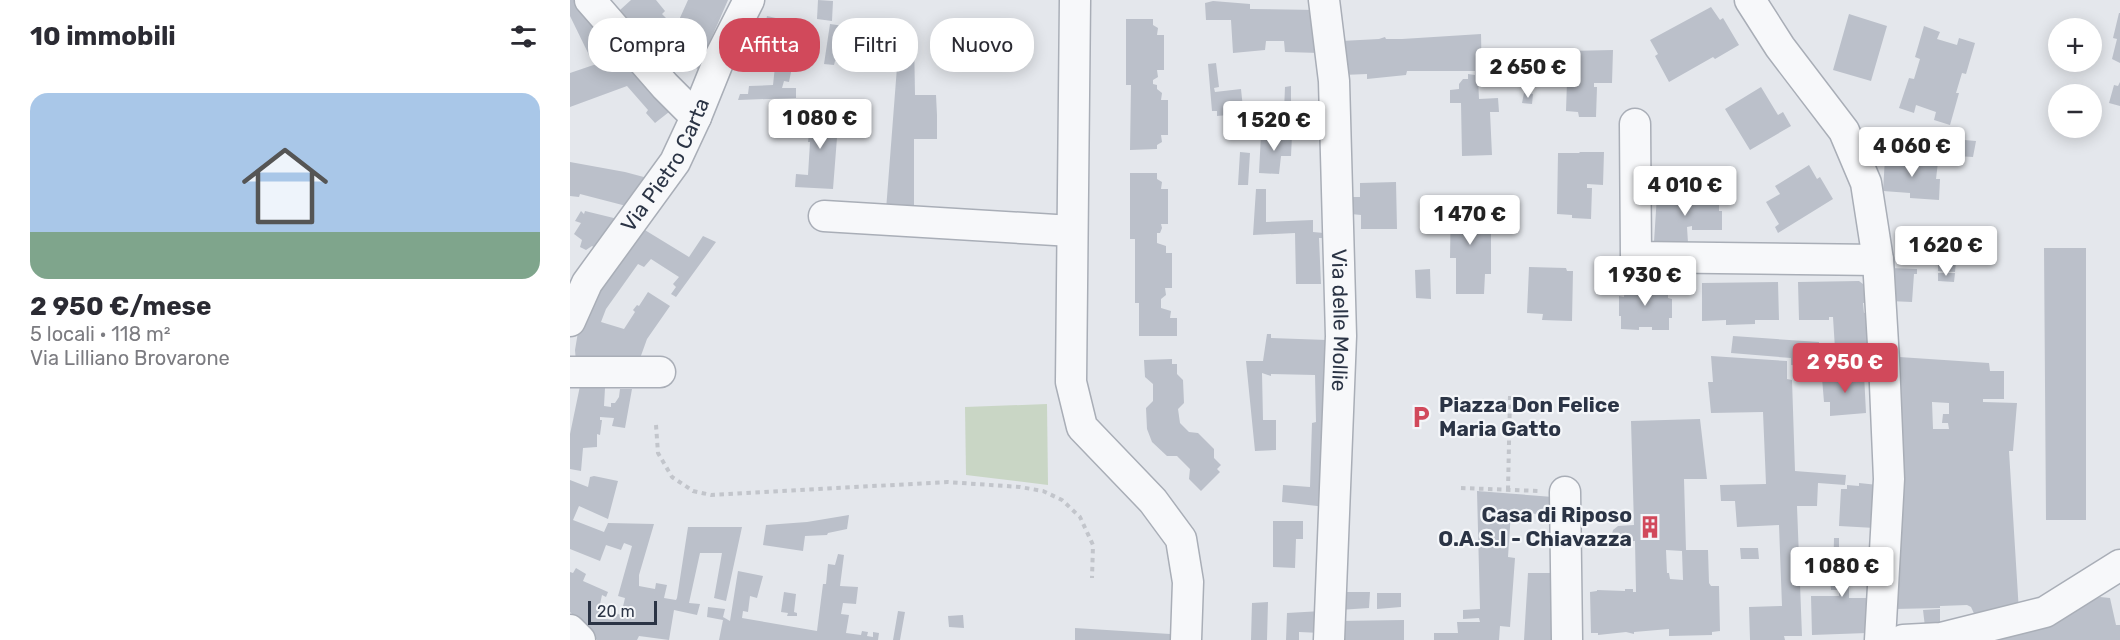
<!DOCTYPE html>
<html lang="it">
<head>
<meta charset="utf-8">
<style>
	:root { --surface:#fff; --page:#f7f7f7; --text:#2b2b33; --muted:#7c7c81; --accent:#d1495b }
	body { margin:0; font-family:Rubik,sans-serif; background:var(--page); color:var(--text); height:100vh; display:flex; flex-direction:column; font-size:22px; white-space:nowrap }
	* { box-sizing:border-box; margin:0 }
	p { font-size:20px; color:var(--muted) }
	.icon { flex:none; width:33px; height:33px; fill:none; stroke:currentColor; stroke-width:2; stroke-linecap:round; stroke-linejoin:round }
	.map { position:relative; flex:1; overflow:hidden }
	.side { display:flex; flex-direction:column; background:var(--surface); width:570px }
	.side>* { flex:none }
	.hud { position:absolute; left:18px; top:18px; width:570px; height:54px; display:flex; gap:12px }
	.tools { position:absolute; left:1478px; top:18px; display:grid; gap:12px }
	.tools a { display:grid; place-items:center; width:54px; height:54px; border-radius:50%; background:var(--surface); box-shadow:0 3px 15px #0003; font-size:30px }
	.scale { position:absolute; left:18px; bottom:15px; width:69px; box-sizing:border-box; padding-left:6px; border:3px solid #2b3445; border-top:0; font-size:16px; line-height:21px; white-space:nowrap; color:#2b3445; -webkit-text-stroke:4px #f4f6f9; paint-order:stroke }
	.price { position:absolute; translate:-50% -51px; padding:0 14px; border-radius:6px; background:#fff; color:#222; font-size:20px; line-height:39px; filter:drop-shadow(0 2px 3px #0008) }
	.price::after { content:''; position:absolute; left:50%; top:36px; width:18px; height:14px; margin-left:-9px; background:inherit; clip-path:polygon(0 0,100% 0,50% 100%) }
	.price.active { background:var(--accent); color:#fff }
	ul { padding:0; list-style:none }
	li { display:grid; align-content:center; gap:12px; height:318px; padding:0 30px }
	li span { display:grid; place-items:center; height:186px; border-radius:18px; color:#555 }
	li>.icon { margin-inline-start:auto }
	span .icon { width:108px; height:108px; fill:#fffc; stroke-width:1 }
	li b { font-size:26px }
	h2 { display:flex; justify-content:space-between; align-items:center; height:72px; padding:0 30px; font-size:26px }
	.pill { padding:0 21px; border-radius:24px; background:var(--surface); box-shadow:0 3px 15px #0003; font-size:21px; line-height:54px }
	.pill.active { background:var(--accent); color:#fff }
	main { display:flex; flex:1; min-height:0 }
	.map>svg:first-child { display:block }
	.green { fill:#c9d6c5 }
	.building { fill:#bbc0ca; fill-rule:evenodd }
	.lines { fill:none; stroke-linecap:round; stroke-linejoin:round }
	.minor-casing { stroke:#a9aeb7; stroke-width:33 }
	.path { stroke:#c2c5cb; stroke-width:4; stroke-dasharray:4.5 4.5; stroke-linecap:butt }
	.minor { stroke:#f7f8fa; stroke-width:30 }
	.labels { text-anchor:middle; stroke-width:4.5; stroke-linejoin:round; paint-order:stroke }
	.street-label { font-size:21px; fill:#2b3445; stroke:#f4f6f9 }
	.poi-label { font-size:21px; font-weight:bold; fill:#2b3445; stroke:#f4f6f9; text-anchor:start }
</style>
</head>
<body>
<main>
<section class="side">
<h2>10 immobili<svg class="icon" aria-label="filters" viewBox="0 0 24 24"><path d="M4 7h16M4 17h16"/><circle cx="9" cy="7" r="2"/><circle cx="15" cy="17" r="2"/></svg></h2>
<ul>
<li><span style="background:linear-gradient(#a9c7e8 75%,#7fa58c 0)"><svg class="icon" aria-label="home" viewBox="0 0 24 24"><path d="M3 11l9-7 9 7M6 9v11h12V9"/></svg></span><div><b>2 950 €/mese</b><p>5 locali · 118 m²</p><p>Via Lilliano Brovarone</p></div></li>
</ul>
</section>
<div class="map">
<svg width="1550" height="640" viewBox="0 0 1550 640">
	<rect width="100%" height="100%" fill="#e4e7ec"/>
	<!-- green -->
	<path class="green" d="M477 404 478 485 396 475 395 407Z"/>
	<!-- building -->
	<path class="building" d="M0 0H8L43 47 19 55 0 16Z
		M61 0H86L95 11 92 14 102 24 104 19 109 20 118 0H158L128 69 93 53 100 40 96 38 100 29 94 26 76 38 66 27 65 28 50 10Z
		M248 0 263 1 262 21 247 19Z
		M643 1 680 4V9L748 10 750 53 715 52 714 41H696L695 50 663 53 661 20H636L635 3Z
		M1141 7 1150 20 1153 18 1169 45 1145 59 1143 57 1099 82 1085 56 1088 54 1080 40Z
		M1549 13H1550V63L1542 59 1547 39 1543 38Z
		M1279 14 1317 26 1301 81 1263 70Z
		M197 16 223 22 217 61 223 62 219 82 214 81 212 88H226V98L168 100 170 94H178L179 86 203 85 206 57 189 54Z
		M556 19H583V25L588 28 587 35H594V70H587L588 77 583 80V84L587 85V89L592 93 591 100H598V135H591L592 142 587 145V149L560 150 561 85H556Z
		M260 24 344 36 345 95H366L367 115V139H344V213L316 210 327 67 265 61 264 65 254 64Z
		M1354 26 1370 32 1367 39 1387 45 1389 38 1405 43 1396 74 1392 73 1386 93H1389L1380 125 1364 120 1366 112 1346 105 1344 113 1329 108 1339 78 1344 79 1350 59 1345 57Z
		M911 34 912 80 908 79 909 99 928 98 929 112H920L922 155 892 156 891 103H880V90L889 89V84L893 79H898V74L905 75V71H837L836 75 797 79V74L773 75 771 41 809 39 815 37 816 39H832Z
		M1043 50 1042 83H1024V87H1027L1026 117H1009L1008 112 996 111 998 51Z
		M50 56 99 112 85 123 76 113 78 110 57 86 0 107V73Z
		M646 63 649 87 644 88 645 92 671 89 673 108H669V114L647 116V111H642L638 64Z
		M965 68 964 83H934L929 70Z
		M1550 82V106L1539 103 1544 85 1548 86Z
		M721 86V125H716V129H710V125L707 124V112L714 111 715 87Z
		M1191 87 1208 115 1213 112 1221 126 1180 150 1155 109Z
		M954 93 963 94 962 104 952 103Z
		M237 109 269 112 263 189 225 187 226 174 238 175 240 142H238L239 133H234Z
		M691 134 722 135 721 156H711L709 174 689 173Z
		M1371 138 1406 141 1403 157 1369 155Z
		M670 152 680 153 678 185H668Z
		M1009 152H1034L1033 185 1017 184V188H1022L1021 219 1002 218V215L987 214 988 153H1010Z
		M1315 158 1368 162 1366 179H1370L1369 200 1340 198V193L1313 191Z
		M0 162 55 172 85 180 64 208 10 194 9 197 0 196Z
		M1239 165 1247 179 1250 177 1263 199 1208 233 1205 227 1209 224 1196 202 1210 194 1205 186Z
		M560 173H587V179L592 182 591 189H598V224H591L592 228 590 233H587V243L596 246V253H602V288H595L596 295 591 299V308L601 311 600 318H607V336H569V303H565V239H560Z
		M826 182 827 229H791V215L781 214 780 197H790V183Z
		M686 189H696V222L743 220V232L754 233V238H749L751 284H726L725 233 683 235Z
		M1087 195 1149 196V211H1152V230H1122V226L1117 227 1118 243 1084 242Z
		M881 197H902V211H921V274H915L914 294H886V258H880Z
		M11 211 14 214 15 211 52 220 31 252 22 246 16 250 10 247 12 240 4 234 11 223 5 221Z
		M65 224 119 257 133 236 146 242 106 297 101 294 106 287 103 284 109 277 81 259 74 267 68 264 36 309 31 322 54 329 65 312 63 310 67 305 69 306 78 292 100 306 77 339 68 364 6 362 5 350 8 332Z
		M1474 248H1516V520H1476Z
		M1370 251 1386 253V261L1369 260Z
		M1368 261 1386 262 1385 272 1368 271Z
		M959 267 996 268 997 271H1003L1002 321 972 320 973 314 957 313Z
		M1320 268 1347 269V274H1344L1342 302 1319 301Z
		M860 269 861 299 846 298 845 270Z
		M1368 273H1385L1384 282 1368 281Z
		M1055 281 1071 282V287L1098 286V298L1102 299V318H1099V330H1082V327H1069V330L1051 329V316H1049V296L1054 297Z
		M1289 281 1293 284 1296 303H1293L1294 313 1297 312 1301 343 1265 349 1263 317H1259V320H1229L1228 282Z
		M1208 282 1209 320H1185V324L1156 325V320L1132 321V283Z
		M697 334H701V338L757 340 756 507 712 502 713 485 740 487 742 423 746 422 745 375 701 374V376L692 373 693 420H706V450L685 451 676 361H693Z
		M1163 336 1249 342 1247 360 1239 359 1238 366 1221 365V358L1161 353Z
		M1141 356 1217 361V379L1222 380 1225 471 1276 475 1275 485 1248 483 1247 506H1227L1232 636H1214L1215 640H1180L1179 607 1212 606 1209 525 1167 527 1165 501H1151L1150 485 1196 484 1193 412 1141 413 1138 382H1143Z
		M1329 357 1419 363 1420 371H1434V399H1413V402L1447 403 1443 451H1439L1449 612 1407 620 1401 607 1397 605 1370 606V608L1324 609 1331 505 1333 503ZM1362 402 1379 403V414H1373L1372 423H1378L1379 429H1363Z
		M602 359V364H607V374L613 380 614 403 608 409 610 423 619 432 628 433 644 449V458L651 465 647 469 650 472 631 491 619 479 620 469 607 456H597L582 442 577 429 576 408 583 401V384L575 377 574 360Z
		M1278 372V376L1294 374 1296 413 1260 416V402H1254L1252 378 1268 377 1267 373Z
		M10 386 35 388 34 406 41 407V403H45L49 397 50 389H62L55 428 42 426 44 418 30 417V420H32L30 435 27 434V447L13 448 11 471 0 469V434Z
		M1130 419 1137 479H1114L1116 550H1138L1139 583 1141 586H1149L1150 631 1142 632V635L1099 636V629L1064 632V634L1056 632 1028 635V633H1021L1020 592 1027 591V590L1055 591V589H1063V592H1066L1065 541H1046L1042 534 1043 530 1048 526 1064 525 1061 421ZM1096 550 1112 551 1113 580 1100 579 1099 573H1097Z
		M24 476 48 481 38 519 9 506 3 520 34 532 38 523 84 524 69 575V586L85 589 86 583 97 585 94 598 106 600 107 598 118 527H172L156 601 144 598 152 553H130L119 603 130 604 127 615 104 610 99 640 69 636 67 640H27L0 612V572L3 573 6 568 16 574 13 581 38 592 36 597 32 595 29 609 34 610 32 618 43 620 45 613 51 615 55 598 48 596 62 546 54 543 51 550 36 545 30 561 0 549V480L18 487 20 477Z
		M1289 483 1308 485 1305 528 1269 526 1271 489H1277V485L1289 486Z
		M907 491 983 497V515L941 512 938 557 945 558 940 627 930 626 929 640H864V633H888L887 622H910L909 618 893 619V610L910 609Z
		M279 515 277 529 258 533 257 535 235 536 233 551 193 545 196 525 237 522Z
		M703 521H733V539H726L725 568 703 567Z
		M1264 538H1269V553H1287V556H1303L1302 574 1286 573 1279 581V598H1300L1297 633 1242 635 1241 596H1269V590H1261L1260 579H1263Z
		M1170 548H1188L1189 559H1171Z
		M268 554 274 555 270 586 288 587 286 604 273 603 271 614 279 615 276 633 291 635 292 631 298 632 297 636 303 637V632L309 633 308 640H149L153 620 137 617 138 607 155 609 153 617 160 621 168 571 193 576 187 598 180 596 178 612 173 611 172 618 247 631 253 584H256L258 564 265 565Z
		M958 573H982L981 640H954Z
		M214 592 226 594 224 612 227 613V616H217L218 613 211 612Z
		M769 592H800L799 608 769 610Z
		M807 593H831V607L807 609Z
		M1530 597 1540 598 1546 625H1550V640H1429V635L1484 617Z
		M698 602 697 640H681L682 603Z
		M1370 609V624L1355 627 1353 610Z
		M328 611 335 612 330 640H323Z
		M752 611 751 633 729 632V640H716L717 613Z
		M393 615 394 628 379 627 378 616Z
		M834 620V640H766V621Z
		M505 628 600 634 605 636V640H505Z"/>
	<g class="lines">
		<!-- minor casing -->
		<g class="minor-casing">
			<g id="minor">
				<path d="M20 0 95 86 126 117"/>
				<path d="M505 0 501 382 512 427 583 501 611 539 618 582 616 640"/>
				<path id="s1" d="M754 0 764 81 771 336 759 640"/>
				<path d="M1180 0 1210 47 1274 131 1296 183 1308 260 1314 361 1319 479 1310 640"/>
				<path d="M1065 124 1066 257 1308 260"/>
				<path d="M254 216 502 231"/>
				<path id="s2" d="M0 321 17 283 105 162 126 117 151 55 179 0"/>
				<path d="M0 372H90"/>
				<path d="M995 492 997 640"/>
				<path d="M0 630 10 640"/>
				<path d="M1333 640 1371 638 1475 612 1550 565"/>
			</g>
		</g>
		<!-- path -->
		<path class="path" d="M86 425 88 453 102 477 123 491 141 495 377 482 450 487 473 491 492 500 510 517 523 545 522 578
			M891 488 970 491
			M938 490 940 396"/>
		<!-- minor -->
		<use href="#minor" class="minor"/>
	</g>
	<!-- icons -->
	<defs>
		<g id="parking-bare" transform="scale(1.8)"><path d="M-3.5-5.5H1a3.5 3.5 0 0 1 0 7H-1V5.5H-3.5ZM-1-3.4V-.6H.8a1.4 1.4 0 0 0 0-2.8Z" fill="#d1495b" stroke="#f4f6f9" stroke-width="2.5" paint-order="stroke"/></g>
		<g id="building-bare" transform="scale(1.8)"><path d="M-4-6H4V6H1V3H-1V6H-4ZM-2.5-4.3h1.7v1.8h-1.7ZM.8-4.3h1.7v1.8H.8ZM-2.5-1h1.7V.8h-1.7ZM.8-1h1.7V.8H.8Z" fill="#d1495b" stroke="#f4f6f9" stroke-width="2.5" paint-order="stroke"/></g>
	</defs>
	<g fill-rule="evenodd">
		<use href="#parking-bare" x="851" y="417"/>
		<use href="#building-bare" x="1080" y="527"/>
	</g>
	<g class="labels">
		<!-- street labels -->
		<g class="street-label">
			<text dy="7" stroke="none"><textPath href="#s2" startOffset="184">Via Pietro Carta</textPath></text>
			<text dy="7" stroke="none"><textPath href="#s1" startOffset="321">Via delle Mollie</textPath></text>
		</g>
		<!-- poi labels -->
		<g class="poi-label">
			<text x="869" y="412">Piazza Don Felice<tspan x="869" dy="24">Maria Gatto</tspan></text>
			<text x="1062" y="522" text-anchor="end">Casa di Riposo<tspan x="1062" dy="24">O.A.S.I - Chiavazza</tspan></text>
		</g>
	</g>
</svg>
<div class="tools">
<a>+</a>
<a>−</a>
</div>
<div class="scale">20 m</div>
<b class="price" style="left:958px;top:99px">2 650 €</b>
<b class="price" style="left:250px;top:150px">1 080 €</b>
<b class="price" style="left:704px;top:152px">1 520 €</b>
<b class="price" style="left:1342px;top:178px">4 060 €</b>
<b class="price" style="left:1115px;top:217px">4 010 €</b>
<b class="price" style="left:900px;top:246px">1 470 €</b>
<b class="price" style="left:1376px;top:277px">1 620 €</b>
<b class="price" style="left:1075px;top:307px">1 930 €</b>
<b class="price active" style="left:1275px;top:394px">2 950 €</b>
<b class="price" style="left:1272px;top:598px">1 080 €</b>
<div class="hud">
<a class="pill">Compra</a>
<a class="pill active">Affitta</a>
<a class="pill">Filtri</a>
<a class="pill">Nuovo</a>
</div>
</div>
</main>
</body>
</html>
